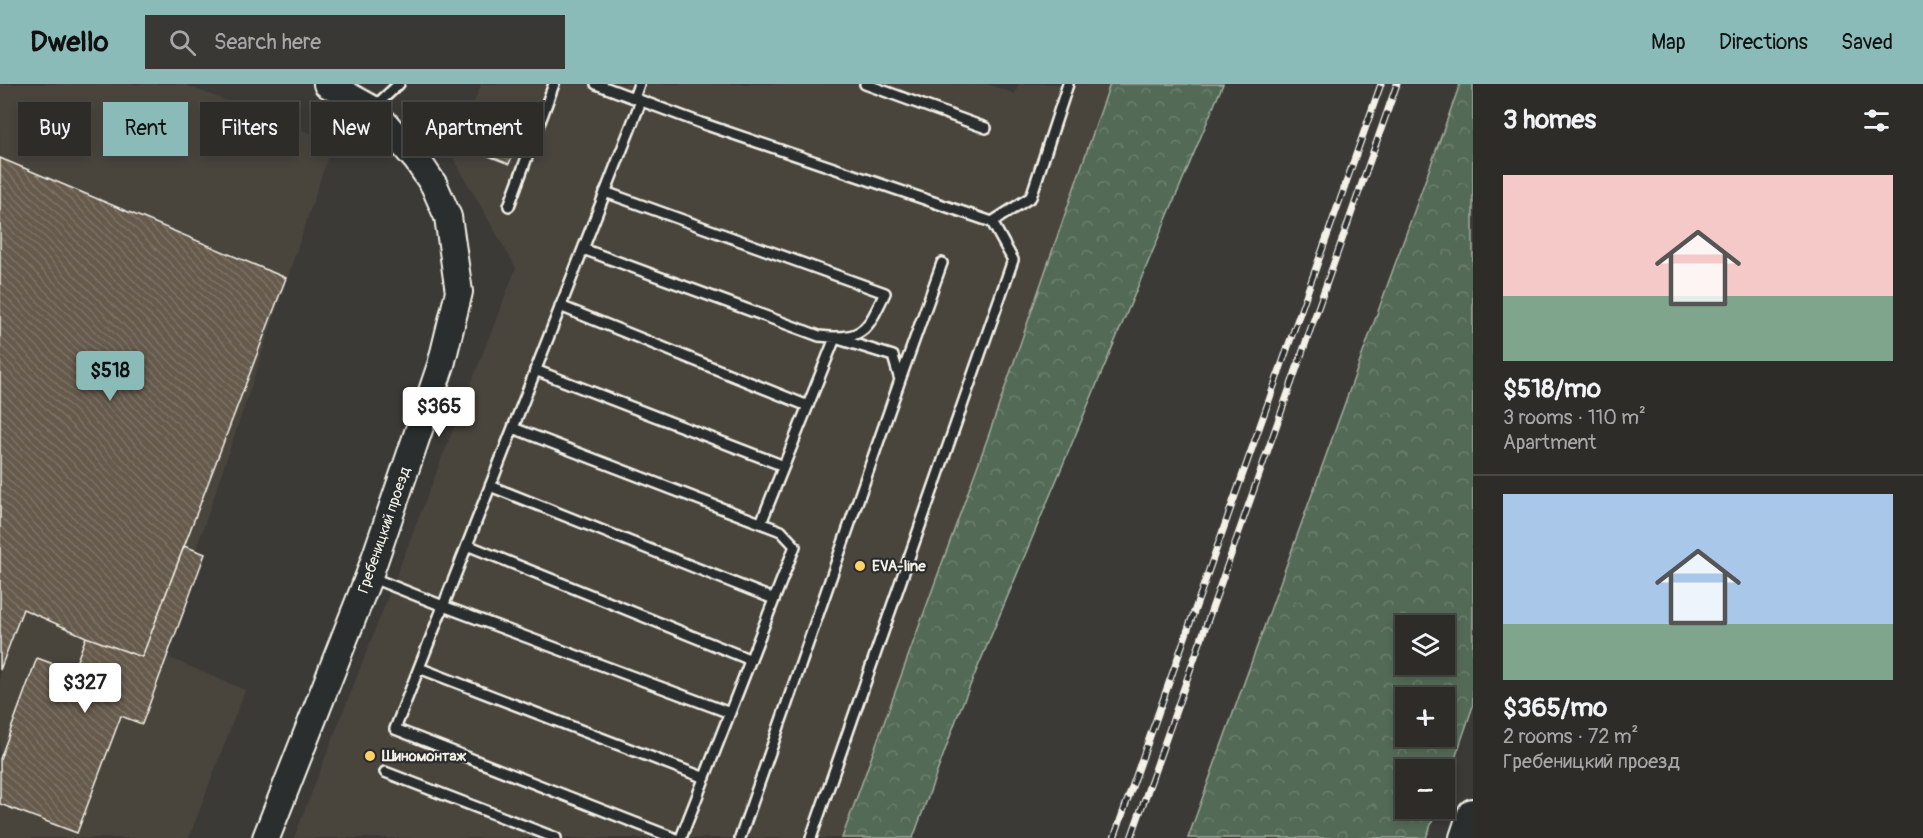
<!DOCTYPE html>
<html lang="en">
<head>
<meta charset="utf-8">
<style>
	:root { --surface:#2d2c29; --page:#393835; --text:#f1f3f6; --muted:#a7a7a8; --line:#484846; --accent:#8bbbb9 }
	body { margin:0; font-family:Pangolin,sans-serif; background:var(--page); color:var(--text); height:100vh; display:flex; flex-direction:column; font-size:22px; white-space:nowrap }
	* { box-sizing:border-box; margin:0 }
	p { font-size:20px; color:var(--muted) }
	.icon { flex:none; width:33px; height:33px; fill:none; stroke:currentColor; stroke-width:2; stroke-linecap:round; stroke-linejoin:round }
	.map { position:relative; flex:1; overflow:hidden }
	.drawer { display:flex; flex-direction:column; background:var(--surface); width:450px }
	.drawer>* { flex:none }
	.hud { position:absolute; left:18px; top:18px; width:570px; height:54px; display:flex; gap:12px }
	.controls { position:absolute; left:1395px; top:531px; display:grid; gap:12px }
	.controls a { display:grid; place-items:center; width:60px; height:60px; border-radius:0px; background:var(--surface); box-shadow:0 3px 9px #0003,0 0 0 2px var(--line); font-size:30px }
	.price { position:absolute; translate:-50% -51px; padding:0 14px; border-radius:6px; background:#fff; color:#222; font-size:20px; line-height:39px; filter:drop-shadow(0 2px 3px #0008) }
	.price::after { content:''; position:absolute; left:50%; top:36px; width:18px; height:14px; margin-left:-9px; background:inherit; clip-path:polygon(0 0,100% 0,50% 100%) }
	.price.current { background:var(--accent); color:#111 }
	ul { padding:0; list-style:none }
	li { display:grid; align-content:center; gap:12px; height:318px; padding:0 30px }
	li+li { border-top:2px solid var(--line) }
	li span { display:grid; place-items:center; height:186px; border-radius:0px; color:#555 }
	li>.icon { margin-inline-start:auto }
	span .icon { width:108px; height:108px; fill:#fffc; stroke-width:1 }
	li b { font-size:26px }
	h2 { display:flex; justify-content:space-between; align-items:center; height:72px; padding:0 30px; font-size:26px }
	.chip { padding:0 21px; border-radius:0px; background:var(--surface); box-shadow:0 3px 9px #0003,0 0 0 2px var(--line); font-size:21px; line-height:54px }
	.chip.current { background:var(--accent); color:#111 }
	header { display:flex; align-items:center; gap:36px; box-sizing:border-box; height:84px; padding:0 30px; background:var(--accent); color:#111 }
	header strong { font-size:28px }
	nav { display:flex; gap:33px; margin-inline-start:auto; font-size:21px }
	.search { width:420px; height:54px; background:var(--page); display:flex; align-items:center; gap:15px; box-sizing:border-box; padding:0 21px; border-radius:0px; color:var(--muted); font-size:22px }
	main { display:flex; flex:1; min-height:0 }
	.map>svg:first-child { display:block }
	.built { fill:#48443d }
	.forest { fill:url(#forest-crowns); stroke:#a3ae9f; stroke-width:1.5; fill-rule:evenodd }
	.building { fill:url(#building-back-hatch); stroke:#f4f1e8; stroke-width:1.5 }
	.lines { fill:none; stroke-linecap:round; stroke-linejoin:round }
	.lane-casing { stroke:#f4f1e8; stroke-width:14 }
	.secondary-casing { stroke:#f4f1e8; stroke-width:30 }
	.primary-casing { stroke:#f4f1e8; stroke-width:34 }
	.lane { stroke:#2a2d2e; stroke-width:9 }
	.secondary { stroke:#2a2d2e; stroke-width:26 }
	.primary { stroke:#2a2d2e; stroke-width:30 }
	.rail-casing { stroke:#f4f1e8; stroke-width:7 }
	.rail { stroke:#2a2d2e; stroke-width:4.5; stroke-dasharray:14; stroke-linecap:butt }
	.poi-dot { fill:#ffd166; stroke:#2a2d2e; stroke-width:2 }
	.labels { text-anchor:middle; stroke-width:4.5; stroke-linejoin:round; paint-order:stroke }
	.street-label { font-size:15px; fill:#f4f1e8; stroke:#2a2d2e }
	.poi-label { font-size:15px; font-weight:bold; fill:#f4f1e8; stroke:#2a2d2e; text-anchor:start }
</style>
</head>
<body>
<header>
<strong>Dwello</strong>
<div class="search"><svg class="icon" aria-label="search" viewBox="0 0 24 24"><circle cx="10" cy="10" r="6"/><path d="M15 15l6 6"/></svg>Search here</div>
<nav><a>Map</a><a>Directions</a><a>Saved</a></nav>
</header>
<main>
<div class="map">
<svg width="1473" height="754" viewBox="0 0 1473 754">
	<defs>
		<pattern id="forest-crowns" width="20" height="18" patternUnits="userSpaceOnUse" patternTransform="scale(1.5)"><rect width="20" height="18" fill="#526a56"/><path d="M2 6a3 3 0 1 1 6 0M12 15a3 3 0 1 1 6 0" fill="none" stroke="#6c806e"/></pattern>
		<pattern id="building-back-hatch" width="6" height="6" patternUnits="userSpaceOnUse" patternTransform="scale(1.5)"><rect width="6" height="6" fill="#655a4c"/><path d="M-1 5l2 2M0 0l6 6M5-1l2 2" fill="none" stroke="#7c7266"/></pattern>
	</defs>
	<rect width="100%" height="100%" fill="#3c3a37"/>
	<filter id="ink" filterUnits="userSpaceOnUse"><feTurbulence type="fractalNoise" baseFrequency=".0167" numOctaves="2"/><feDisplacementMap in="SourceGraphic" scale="12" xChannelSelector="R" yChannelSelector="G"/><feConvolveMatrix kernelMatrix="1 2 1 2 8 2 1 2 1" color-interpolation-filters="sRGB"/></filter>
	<g filter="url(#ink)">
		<!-- built -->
		<path class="built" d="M0 0H183L333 58 161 570 245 606 189 754H0Z
			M481 0H988L1015 10 1019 0H1110L988 353 842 754H294L516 184 453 74Z"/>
		<!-- forest -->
		<path class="forest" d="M1110 0H1223L959 628 913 754H842L988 353Z
			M1460 0H1473V622L1445 704 1444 686H1406V724L1437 725 1426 754H1188ZM1406 542H1444V580H1406ZM1406 614H1444V652H1406Z"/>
		<!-- building -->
		<path class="building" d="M479 35 521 50 509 80 468 64Z
			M0 74 286 194 142 573 86 553 23 525 0 586Z
			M184 462 205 470 142 640 121 632 77 749 0 720V675L37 574 73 587 86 553 142 573Z"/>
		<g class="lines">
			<!-- lane casing -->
			<g class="lane-casing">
				<path id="lane" d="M596 0 701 39 992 138 1013 176 811 754
					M865 0 986 44
					M634 14 639 0
					M641 17 395 645 674 754
					M374 23 399 0
					M509 122 554 0
					M992 138 1031 113 1068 0
					M583 165 819 252C864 257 867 246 885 209L605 108
					M560 222 808 322
					M535 286 784 382
					M900 296 942 179
					M513 344 781 447 795 462 681 754
					M490 402 774 515
					M467 461 751 576
					M370 493 443 522 730 629
					M419 584 705 694
					M385 688 556 754
					M740 754 900 296 893 272 835 254 761 439"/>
			</g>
			<!-- secondary casing -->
			<g class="secondary-casing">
				<path id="secondary" d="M266 754 369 492 441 281 459 208 448 133 434 101 417 76 372 25 327 0"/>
			</g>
			<!-- primary casing -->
			<g class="primary-casing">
				<path id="primary" d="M1465 754 1473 730"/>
			</g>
			<!-- lane -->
			<use href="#lane" class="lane"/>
			<!-- secondary -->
			<use href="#secondary" class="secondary"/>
			<!-- primary -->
			<use href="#primary" class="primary"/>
			<!-- rail casing -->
			<g class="rail-casing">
				<path id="rail" d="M1114 754 1381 0
					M1131 754 1397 0"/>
			</g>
			<!-- rail -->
			<use href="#rail" class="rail"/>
		</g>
	</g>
	<!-- markers -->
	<g class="poi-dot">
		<circle cx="860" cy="482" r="6"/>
		<circle cx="370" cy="672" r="6"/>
	</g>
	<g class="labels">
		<!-- street labels -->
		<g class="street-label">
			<text transform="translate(384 446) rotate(-71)" y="5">Гребеницкий проезд</text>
		</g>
		<!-- poi labels -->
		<g class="poi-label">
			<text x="872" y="487">EVA-line</text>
			<text x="382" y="677">Шиномонтаж</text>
		</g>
	</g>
</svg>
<div class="controls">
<a><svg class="icon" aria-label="layers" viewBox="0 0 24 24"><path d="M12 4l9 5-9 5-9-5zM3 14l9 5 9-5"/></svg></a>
<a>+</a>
<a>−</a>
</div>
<b class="price current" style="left:110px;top:318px">$518</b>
<b class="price" style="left:439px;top:354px">$365</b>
<b class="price" style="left:85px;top:630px">$327</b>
<div class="hud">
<a class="chip">Buy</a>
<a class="chip current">Rent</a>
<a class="chip">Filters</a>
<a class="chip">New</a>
<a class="chip">Apartment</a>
</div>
</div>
<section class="drawer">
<h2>3 homes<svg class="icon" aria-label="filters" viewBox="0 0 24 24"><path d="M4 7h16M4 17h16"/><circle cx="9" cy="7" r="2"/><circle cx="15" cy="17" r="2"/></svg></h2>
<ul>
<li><span style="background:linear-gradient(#f6c9c9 65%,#7fa58c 0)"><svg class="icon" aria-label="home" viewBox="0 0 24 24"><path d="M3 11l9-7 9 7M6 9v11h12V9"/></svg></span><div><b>$518/mo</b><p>3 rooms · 110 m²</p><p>Apartment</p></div></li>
<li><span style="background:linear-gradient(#a9c7e8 70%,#7fa58c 0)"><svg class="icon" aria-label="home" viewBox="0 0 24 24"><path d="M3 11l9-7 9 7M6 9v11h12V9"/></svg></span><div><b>$365/mo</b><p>2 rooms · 72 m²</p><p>Гребеницкий проезд</p></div></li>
</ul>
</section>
</main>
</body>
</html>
